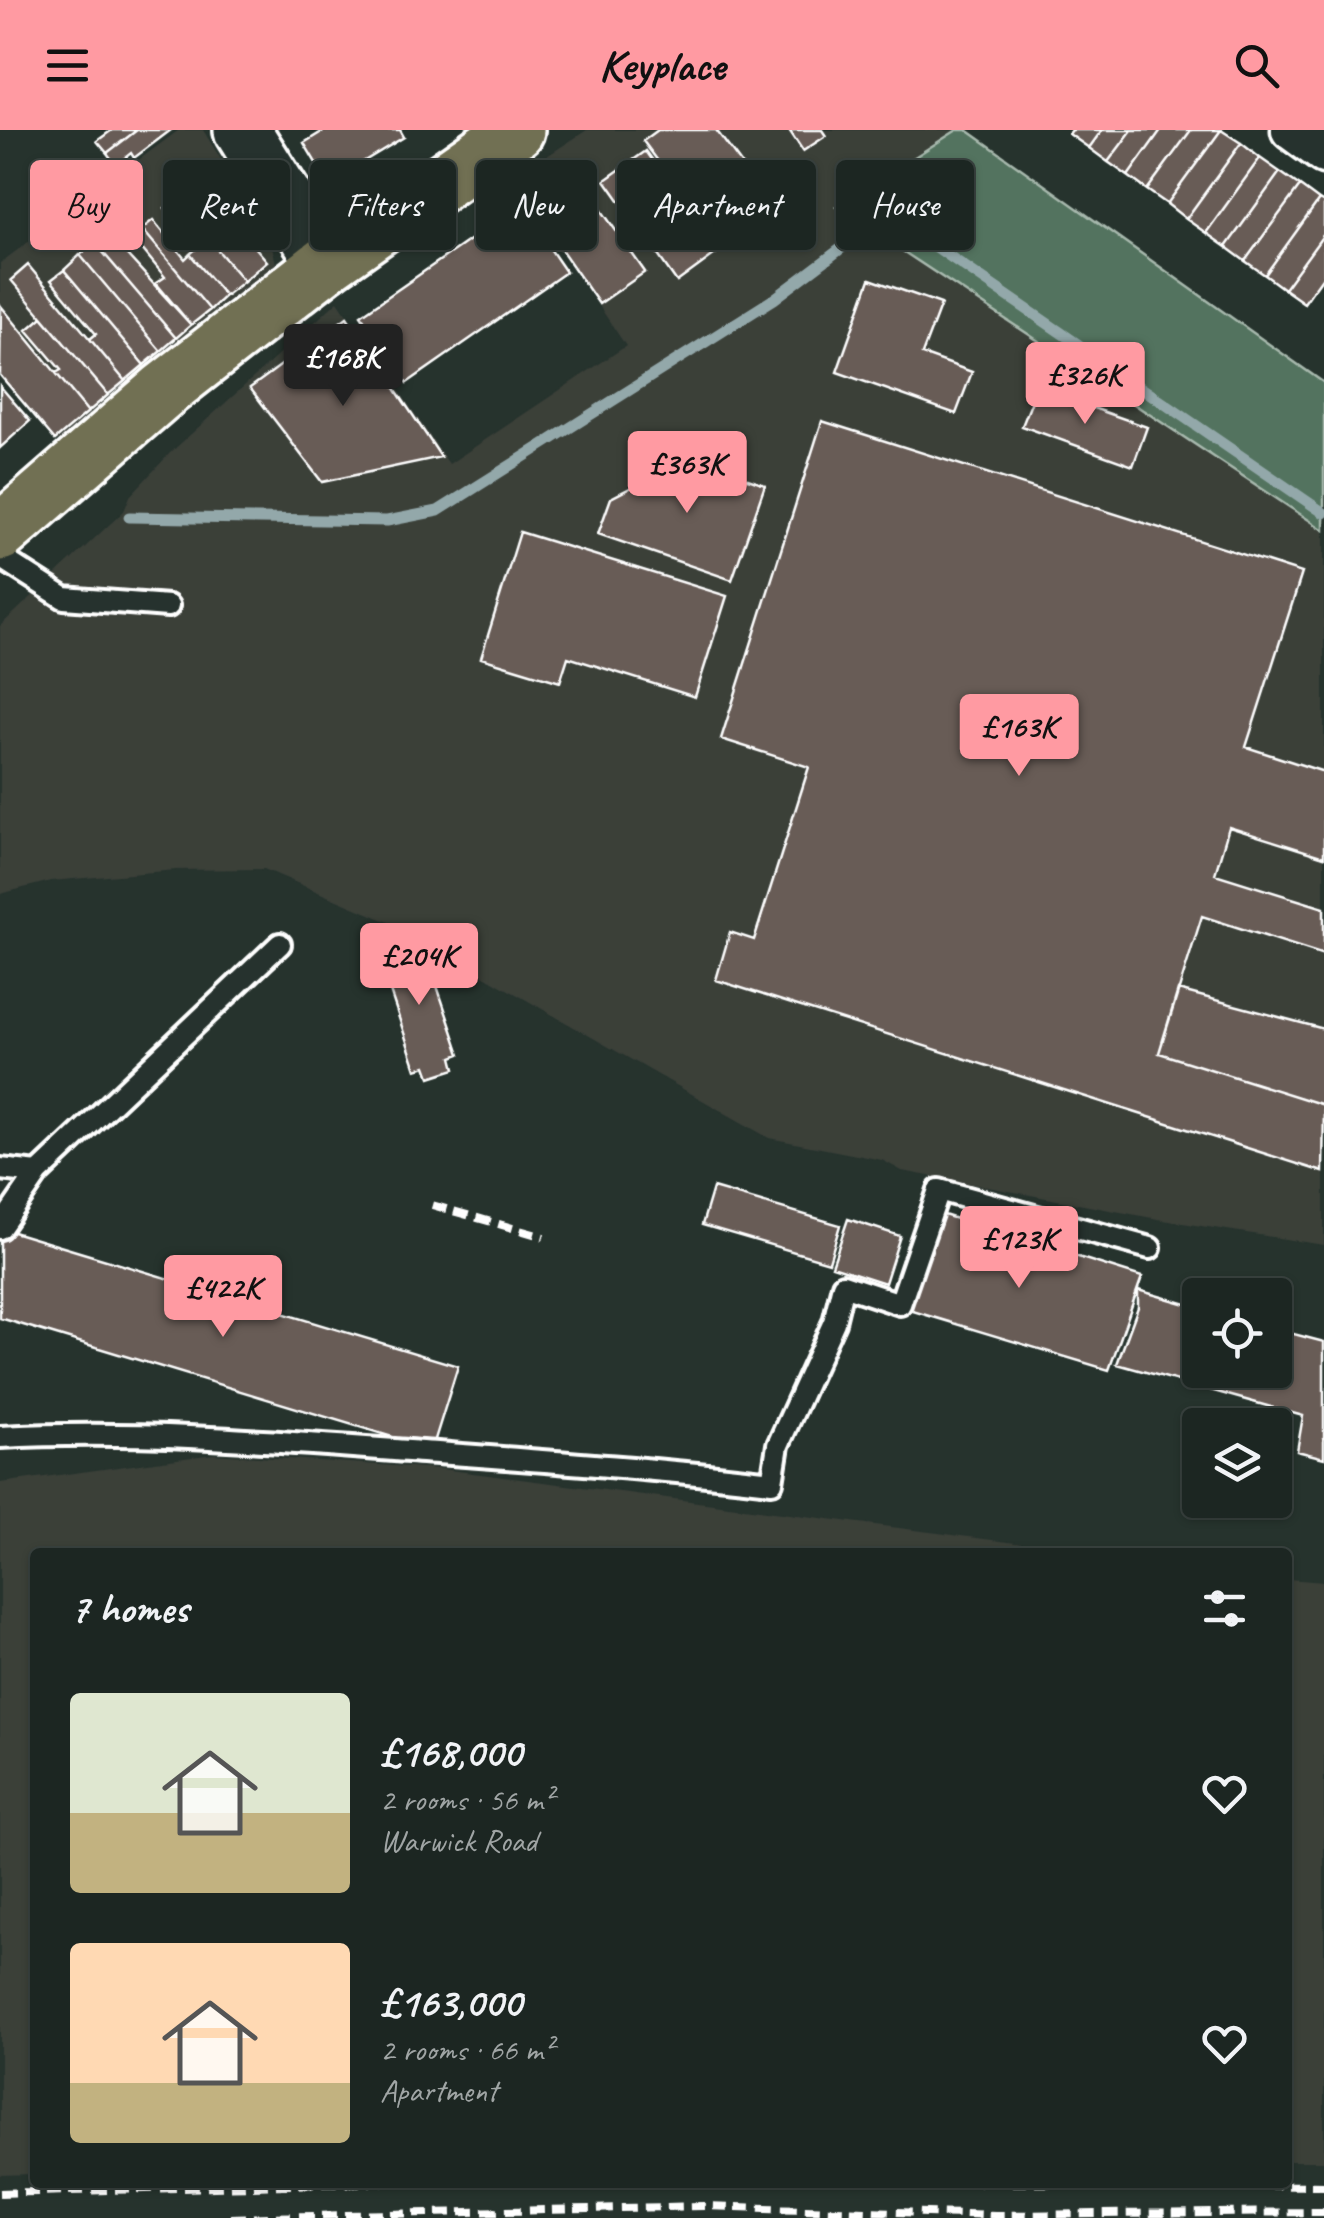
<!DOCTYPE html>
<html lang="en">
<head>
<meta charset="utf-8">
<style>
	:root { --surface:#1c2622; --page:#252e2a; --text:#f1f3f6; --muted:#a0a5a5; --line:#3a4340; --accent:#ff9aa2 }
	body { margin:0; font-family:Caveat,sans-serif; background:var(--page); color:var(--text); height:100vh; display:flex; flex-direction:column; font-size:38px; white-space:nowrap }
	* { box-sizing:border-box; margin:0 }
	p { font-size:32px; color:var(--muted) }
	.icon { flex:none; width:55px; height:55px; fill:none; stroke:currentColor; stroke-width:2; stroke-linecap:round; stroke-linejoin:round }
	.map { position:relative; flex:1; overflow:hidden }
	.side { position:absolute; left:30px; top:1418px; width:1262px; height:640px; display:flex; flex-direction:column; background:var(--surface); border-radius:10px; box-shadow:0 2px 8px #0004,0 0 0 2px var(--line) }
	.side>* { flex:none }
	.banner { position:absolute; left:30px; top:30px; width:1265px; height:90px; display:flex; gap:20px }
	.buttons { position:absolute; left:1182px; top:1148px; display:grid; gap:20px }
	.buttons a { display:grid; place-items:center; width:110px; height:110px; border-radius:10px; background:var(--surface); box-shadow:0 2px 8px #0004,0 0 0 2px var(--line); font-size:50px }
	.price { position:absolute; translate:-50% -85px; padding:0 22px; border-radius:10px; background:var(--accent); color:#111; font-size:32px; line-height:65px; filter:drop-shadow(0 2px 5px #0008) }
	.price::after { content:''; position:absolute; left:50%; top:60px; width:30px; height:22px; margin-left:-15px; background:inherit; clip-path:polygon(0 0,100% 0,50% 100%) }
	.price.active { background:#222; color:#fff }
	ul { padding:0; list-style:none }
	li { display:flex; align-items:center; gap:30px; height:250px; padding:0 40px }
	li span { display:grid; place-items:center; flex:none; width:280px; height:200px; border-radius:10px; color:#555 }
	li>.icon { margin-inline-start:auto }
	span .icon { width:120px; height:120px; fill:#fffc; stroke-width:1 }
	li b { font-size:42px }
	h2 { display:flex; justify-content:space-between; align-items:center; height:120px; padding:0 40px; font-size:42px }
	.chip { padding:0 35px; border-radius:10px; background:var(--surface); box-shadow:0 2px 8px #0004,0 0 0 2px var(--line); font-size:35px; line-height:90px }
	.chip.active { background:var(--accent); color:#111 }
	header { display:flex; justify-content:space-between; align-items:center; height:130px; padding:0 40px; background:var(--accent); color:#111; font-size:45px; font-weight:700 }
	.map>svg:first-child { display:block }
	.built { fill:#3a3f39 }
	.green { fill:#52735e; stroke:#a8b9ae; stroke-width:2.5 }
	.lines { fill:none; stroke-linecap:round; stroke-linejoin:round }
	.stream { stroke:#93a8aa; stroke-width:11 }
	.building { fill:#675b56; stroke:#fff; stroke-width:2.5 }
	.lane-casing { stroke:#fff; stroke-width:28 }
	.street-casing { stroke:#fff; stroke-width:45 }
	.secondary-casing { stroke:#fff; stroke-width:62 }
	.highway-casing { stroke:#fff; stroke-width:62 }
	.lane { stroke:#26332d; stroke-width:20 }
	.street { stroke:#26332d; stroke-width:38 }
	.secondary { stroke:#26332d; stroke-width:55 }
	.highway { stroke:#716f52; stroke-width:55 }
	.rail { stroke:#fff; stroke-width:8; stroke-dasharray:15 8; stroke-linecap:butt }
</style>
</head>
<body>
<header><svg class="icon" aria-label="menu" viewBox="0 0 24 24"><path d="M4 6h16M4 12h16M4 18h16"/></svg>Keyplace<svg class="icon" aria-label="search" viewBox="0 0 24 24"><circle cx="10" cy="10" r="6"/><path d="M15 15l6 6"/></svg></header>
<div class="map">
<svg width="1324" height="2088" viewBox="0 0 1324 2088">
	<rect width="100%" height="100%" fill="#26332d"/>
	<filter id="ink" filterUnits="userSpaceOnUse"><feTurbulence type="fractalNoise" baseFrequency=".01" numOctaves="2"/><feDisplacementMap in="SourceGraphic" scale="20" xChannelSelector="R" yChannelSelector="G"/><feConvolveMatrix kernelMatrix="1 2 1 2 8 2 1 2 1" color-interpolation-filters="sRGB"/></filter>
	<g filter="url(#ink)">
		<!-- built -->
		<path class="built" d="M179 0H203L270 109 276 133 61 313 0 248V133Z
			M587 0H967L1324 253V1115L1163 1090 902 1041 882 1030 769 1008 391 793 264 739 176 740 51 751 0 764V496L124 381 130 366 170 323 338 171 449 334 626 216 513 48Z
			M214 1324 442 1339 1085 1422H35V2044L0 2045V1353Z
			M1288 1449 1324 1452V2031H1288Z"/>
		<!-- green -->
		<path class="green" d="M957 0H967L1324 253V400L836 77Z"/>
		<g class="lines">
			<!-- stream -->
			<path class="stream" d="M129 387 387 391 438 381 774 169 843 117 904 95 1324 383"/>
		</g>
		<!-- building -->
		<path class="building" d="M112 0H137L107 23 97 11Z
			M137 0H171L134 28 131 23 116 35 107 23Z
			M325 0H400L404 7 328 53 304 13Z
			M658 0H716L760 59 708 98 643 11Z
			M789 0H822L826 6 803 21Z
			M1072 0H1102L1089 18 1069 4Z
			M1102 0H1132L1108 32 1089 18Z
			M1132 0H1161L1128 46 1108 32Z
			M1161 0H1191L1147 60 1128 46Z
			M1191 0H1221L1167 74 1147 60Z
			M1221 0 1241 13 1186 89 1167 74Z
			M1241 13 1260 28 1206 103 1186 89Z
			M646 21 718 122 677 152 605 50Z
			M1260 28 1280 42 1226 117 1206 103Z
			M574 41 645 142 599 174 529 73Z
			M1280 42 1300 56 1245 131 1226 117Z
			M1300 56 1319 70 1265 145 1245 131Z
			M190 57 222 95 230 88 267 131 244 151 175 70Z
			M175 70 244 151 225 166 190 124 198 117 165 78Z
			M1319 70 1324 73V104L1284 159 1265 145Z
			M520 75 566 142 407 253 361 185Z
			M153 90 185 129 190 124 225 166 210 180 142 99Z
			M142 99 210 180 191 195 156 153 165 147 132 107Z
			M107 103 191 195 176 208 95 113Z
			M1324 104V145L1304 173 1284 159Z
			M95 113 176 208 161 221 80 125Z
			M80 125 161 221 144 235 64 140Z
			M28 135 125 251 108 265 11 150Z
			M64 140 144 235 125 251 90 209 96 204 51 150Z
			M870 149 941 174 922 224 972 242 956 284 837 242Z
			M1 176 88 282 55 310 0 245Z
			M42 187 108 265 88 282 56 243 61 240 27 200Z
			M347 187 441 327 322 352 250 258Z
			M0 256 30 291 0 318Z
			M1037 258 1147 297 1133 336 1022 296Z
			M822 291 1302 443 1246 617 1324 642V727L1229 697 1215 744 1324 778V825L1202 786 1159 923 1324 975 1323 1042 716 850 730 802 754 810 809 637 721 609Z
			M688 328 765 355 732 450 598 404 611 368Z
			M520 402 727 466 695 567 568 527 560 552 481 528Z
			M406 807 433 844 460 924 452 927 455 939 430 947 426 936 416 939 376 819Z
			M1178 860 1324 899V975L1159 923Z
			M713 1058 840 1095 829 1132 702 1095Z
			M931 1081 1142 1147 1109 1240 896 1176Z
			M848 1089 900 1106 885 1153 832 1136Z
			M0 1098 458 1236 432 1319 0 1188Z
			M1138 1160 1200 1178V1240H1275V1199L1324 1212V1328L1297 1321 1303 1286 1117 1234 1138 1177Z"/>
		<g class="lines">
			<!-- lane casing -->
			<g class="lane-casing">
				<path id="lane" d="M0 427 64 468 168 476
					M0 1039 38 1043 0 1098
					M38 1043 280 814
					M0 1307C137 1300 273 1311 409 1321 531 1330 651 1338 772 1352L778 1315 834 1192 843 1155 900 1174 939 1060 1150 1118"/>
			</g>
			<!-- street casing -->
			<g class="street-casing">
				<path id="street" d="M1291 0 1324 24"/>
			</g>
			<!-- secondary casing -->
			<g class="secondary-casing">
				<path id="secondary" d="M242 0 326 134"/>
			</g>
			<!-- highway casing -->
			<g class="highway-casing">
				<path id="highway" d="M0 403 163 261 326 134 516 0"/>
			</g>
			<!-- lane -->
			<use href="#lane" class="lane"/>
			<!-- street -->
			<use href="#street" class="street"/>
			<!-- secondary -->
			<use href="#secondary" class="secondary"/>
			<!-- highway -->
			<use href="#highway" class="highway"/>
			<!-- rail -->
			<path class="rail" d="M432 1075 544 1107
				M920 2052 1324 2056
				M0 2063 396 2052
				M230 2088 704 2076 995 2085 1324 2082"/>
		</g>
	</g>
</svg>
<div class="buttons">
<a><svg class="icon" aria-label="locate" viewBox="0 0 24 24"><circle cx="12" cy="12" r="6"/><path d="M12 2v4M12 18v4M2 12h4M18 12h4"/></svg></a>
<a><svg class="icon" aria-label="layers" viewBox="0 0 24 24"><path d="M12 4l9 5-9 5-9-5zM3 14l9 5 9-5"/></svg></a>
</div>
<b class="price active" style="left:343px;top:279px">£168K</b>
<b class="price" style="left:1085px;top:297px">£326K</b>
<b class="price" style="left:687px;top:386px">£363K</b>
<b class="price" style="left:1019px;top:649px">£163K</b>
<b class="price" style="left:419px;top:878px">£204K</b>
<b class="price" style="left:1019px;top:1161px">£123K</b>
<b class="price" style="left:223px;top:1210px">£422K</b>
<div class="banner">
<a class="chip active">Buy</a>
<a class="chip">Rent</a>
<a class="chip">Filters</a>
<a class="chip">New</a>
<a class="chip">Apartment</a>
<a class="chip">House</a>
</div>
<section class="side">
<h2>7 homes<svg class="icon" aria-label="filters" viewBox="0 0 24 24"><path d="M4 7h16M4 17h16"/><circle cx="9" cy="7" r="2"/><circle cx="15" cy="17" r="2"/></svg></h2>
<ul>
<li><span style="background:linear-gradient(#dfe7d0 60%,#c2b280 0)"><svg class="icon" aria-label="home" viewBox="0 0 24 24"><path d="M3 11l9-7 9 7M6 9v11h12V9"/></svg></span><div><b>£168,000</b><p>2 rooms · 56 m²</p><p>Warwick Road</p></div><svg class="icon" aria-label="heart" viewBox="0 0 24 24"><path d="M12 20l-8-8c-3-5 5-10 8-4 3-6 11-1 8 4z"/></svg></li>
<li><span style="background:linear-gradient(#ffd9b3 70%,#c2b280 0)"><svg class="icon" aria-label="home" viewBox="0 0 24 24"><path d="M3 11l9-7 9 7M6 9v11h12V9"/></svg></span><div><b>£163,000</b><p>2 rooms · 66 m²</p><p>Apartment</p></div><svg class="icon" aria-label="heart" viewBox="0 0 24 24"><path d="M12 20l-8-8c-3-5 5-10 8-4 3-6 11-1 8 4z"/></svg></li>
</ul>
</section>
</div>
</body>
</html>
